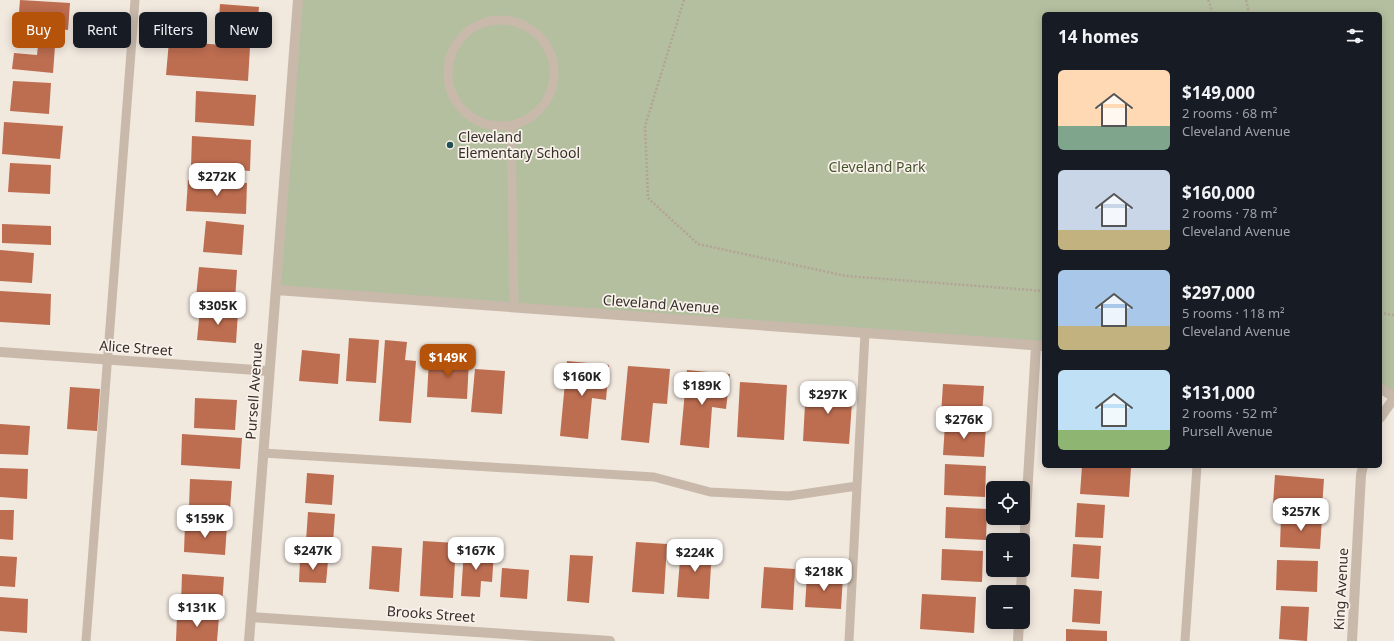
<!DOCTYPE html>
<html lang="en">
<head>
<meta charset="utf-8">
<style>
	:root { --surface:#171b24; --page:#242831; --text:#f1f3f6; --muted:#9ea1a6; --accent:#b45309 }
	body { margin:0; font-family:"Noto Sans",sans-serif; background:var(--page); color:var(--text); height:100vh; display:flex; flex-direction:column; font-size:15px; white-space:nowrap }
	* { box-sizing:border-box; margin:0 }
	p { font-size:13px; color:var(--muted) }
	.icon { flex:none; width:22px; height:22px; fill:none; stroke:currentColor; stroke-width:2; stroke-linecap:round; stroke-linejoin:round }
	.map { position:relative; flex:1; overflow:hidden }
	.sheet { position:absolute; left:1042px; top:12px; width:340px; height:456px; display:flex; flex-direction:column; background:var(--surface); border-radius:6px; box-shadow:0 2px 10px #0003 }
	.sheet>* { flex:none }
	.guide { position:absolute; left:12px; top:12px; width:380px; height:36px; display:flex; gap:8px }
	.tools { position:absolute; left:986px; top:481px; display:grid; gap:8px }
	.tools a { display:grid; place-items:center; width:44px; height:44px; border-radius:6px; background:var(--surface); box-shadow:0 2px 10px #0003; font-size:20px }
	.price { position:absolute; translate:-50% -34px; padding:0 9px; border-radius:8px; background:#fff; color:#222; font-size:13px; line-height:26px; filter:drop-shadow(0 1px 2px #0008) }
	.price::after { content:''; position:absolute; left:50%; top:24px; width:12px; height:9px; margin-left:-6px; background:inherit; clip-path:polygon(0 0,100% 0,50% 100%) }
	.price.active { background:var(--accent); color:#fff }
	ul { padding:0; list-style:none }
	li { display:flex; align-items:center; gap:12px; height:100px; padding:0 16px }
	li span { display:grid; place-items:center; flex:none; width:112px; height:80px; border-radius:6px; color:#555 }
	li>.icon { margin-inline-start:auto }
	span .icon { width:48px; height:48px; fill:#fffc; stroke-width:1 }
	li b { font-size:17px }
	h2 { display:flex; justify-content:space-between; align-items:center; height:48px; padding:0 16px; font-size:17px }
	.chip { padding:0 14px; border-radius:6px; background:var(--surface); box-shadow:0 2px 10px #0003; font-size:14px; line-height:36px }
	.chip.active { background:var(--accent); color:#fff }
	.map>svg:first-child { display:block }
	.green { fill:#b3bf9f }
	.building { fill:#bd6d50 }
	.lines { fill:none; stroke-linecap:round; stroke-linejoin:round }
	.path { stroke:#b4a395; stroke-width:2.5; stroke-dasharray:2 2; stroke-linecap:butt }
	.service { stroke:#c8b9ab; stroke-width:9 }
	.minor { stroke:#c8b9ab; stroke-width:10 }
	.poi-dot { fill:#225055; stroke:#f9f2ea; stroke-width:1.5 }
	.labels { text-anchor:middle; stroke-width:3.5; stroke-linejoin:round; paint-order:stroke }
	.poi-label { font-size:14px; fill:#362e2a; stroke:#f9f2ea; text-anchor:start }
	.park-label { font-size:14px; fill:#45532f; stroke:#f9f2ea }
	.street-label { font-size:14px; fill:#362e2a; stroke:#f9f2ea }
</style>
</head>
<body>
<div class="map">
<svg width="1394" height="641" viewBox="0 0 1394 641">
	<rect width="100%" height="100%" fill="#f1e8de"/>
	<!-- green -->
	<path class="green" d="M298 0H1394V397L1380 388V14H1044V346L276 290Z"/>
	<!-- building -->
	<path class="building" d="M20 0 70 3 68 30 18 25Z
		M220 4 259 7 256 38 218 34Z
		M169 41 250 47 248 81 166 75Z
		M38 45 55 46 53 73 12 69 14 53 37 55Z
		M13 81 51 83 49 114 10 111Z
		M196 91 256 95 254 126 195 122Z
		M4 122 63 126 60 159 2 154Z
		M192 136 251 140 250 171 191 167Z
		M10 163 51 165 50 194 8 192Z
		M188 180 247 183 246 214 186 211Z
		M206 221 244 225 242 255 203 252Z
		M2 224 51 226V245L2 243Z
		M0 250 34 253 32 283 0 281Z
		M199 267 237 270 235 300 196 297Z
		M0 291 51 294 50 325 0 322Z
		M200 309 238 312 236 343 197 340Z
		M349 338 379 340 376 383 346 381Z
		M385 340 407 342 405 360 416 361 411 423 379 421Z
		M302 350 340 354 338 384 299 381Z
		M429 358 469 360 467 399 427 397Z
		M567 361 609 365 606 400 592 398 588 439 560 436Z
		M628 366 670 369 667 404 653 403 649 443 621 440Z
		M475 369 505 371 502 414 471 412Z
		M687 370 730 374 726 409 712 407 709 448 680 445Z
		M740 382 787 385 784 440 737 437Z
		M943 384 984 386 982 416 941 415Z
		M806 386 853 389 849 444 803 441Z
		M70 387 100 389 97 431 67 429Z
		M195 398 237 400 235 430 194 428Z
		M0 424 30 426 28 455 0 454Z
		M945 424 986 426 984 457 943 455Z
		M182 434 242 438 240 469 181 465Z
		M945 464 986 466 985 497 944 495Z
		M1082 466 1131 468 1129 497 1080 494Z
		M0 468 28 469 27 499 0 497Z
		M307 473 334 475 332 505 305 503Z
		M1275 475 1324 479 1322 508 1273 504Z
		M190 479 232 481 230 510 189 508Z
		M1077 503 1105 505 1103 538 1075 537Z
		M946 507 987 509 986 540 945 538Z
		M0 510H14L13 540 0 539Z
		M308 512 335 514 333 543 306 541Z
		M1281 516 1322 518 1320 549 1280 547Z
		M185 523 227 525 225 555 184 552Z
		M423 541 456 543 453 598 420 596Z
		M636 542 667 544 664 594 632 592Z
		M1073 544 1101 546 1099 579 1071 577Z
		M372 546 402 548 399 592 369 589Z
		M681 547 712 549 709 599 677 597Z
		M464 549 494 551 492 582 481 581 480 597 461 596Z
		M942 549 983 551 982 582 941 580Z
		M570 555 593 556 589 603 567 601Z
		M0 556 17 557 15 587 0 586Z
		M300 560 328 561 326 583 299 582Z
		M1277 560 1318 561 1317 592 1276 590Z
		M764 567 795 569 793 610 761 608Z
		M502 568 529 570 527 599 500 597Z
		M182 574 224 577 222 606 181 604Z
		M807 574 843 576 841 609 805 607Z
		M1074 589 1102 591 1100 624 1072 622Z
		M922 594 976 597 974 633 920 629Z
		M0 597 28 599 27 633 0 631Z
		M1281 606 1309 607 1307 641 1279 639Z
		M177 615 219 617 217 641H176Z
		M1066 629 1107 631V641H1066Z"/>
	<g class="lines">
		<!-- path -->
		<path class="path" d="M684 0 645 126 648 198 698 244 846 276 1044 291
			M1208 0 1211 7V14
			M1246 0 1248 7V14
			M1380 313 1394 315"/>
		<!-- service -->
		<path class="service" d="M448 73a53 53 0 1 1 106 0a53 53 0 1 1-106 0Z
			M511 125 514 307
			M263 453 654 477 710 492 789 496 857 486
			M86 641 135 0
			M849 641 865 333
			M1185 641 1197 466"/>
		<!-- minor -->
		<path class="minor" d="M276 290 1044 346
			M0 352 269 371
			M1380 388 1394 397
			M1380 418 1394 398
			M1023 562 1036 346
			M1021 592 1022 570
			M251 617 610 641
			M249 641 298 0
			M1018 641 1019 622
			M1352 641 1361 475 1363 466"/>
	</g>
	<!-- markers -->
	<circle class="poi-dot" cx="450" cy="145" r="4"/>
	<g class="labels">
		<!-- poi labels -->
		<g class="poi-label">
			<text x="458" y="142">Cleveland<tspan x="458" dy="16">Elementary School</tspan></text>
		</g>
		<!-- park labels -->
		<g class="park-label">
			<text x="877" y="172">Cleveland Park</text>
		</g>
		<!-- street labels -->
		<g class="street-label">
			<text transform="translate(661 304) rotate(4)" y="5">Cleveland Avenue</text>
			<text transform="translate(136 348) rotate(4)" y="5">Alice Street</text>
			<text transform="translate(254 391) rotate(-86)" y="5">Pursell Avenue</text>
			<text transform="translate(1341 589) rotate(-87)" y="5">King Avenue</text>
			<text transform="translate(431 614) rotate(4)" y="5">Brooks Street</text>
		</g>
	</g>
</svg>
<div class="tools">
<a><svg class="icon" aria-label="locate" viewBox="0 0 24 24"><circle cx="12" cy="12" r="6"/><path d="M12 2v4M12 18v4M2 12h4M18 12h4"/></svg></a>
<a>+</a>
<a>−</a>
</div>
<b class="price" style="left:217px;top:197px">$272K</b>
<b class="price" style="left:218px;top:326px">$305K</b>
<b class="price active" style="left:448px;top:378px">$149K</b>
<b class="price" style="left:582px;top:397px">$160K</b>
<b class="price" style="left:702px;top:406px">$189K</b>
<b class="price" style="left:828px;top:415px">$297K</b>
<b class="price" style="left:964px;top:440px">$276K</b>
<b class="price" style="left:1301px;top:532px">$257K</b>
<b class="price" style="left:205px;top:539px">$159K</b>
<b class="price" style="left:313px;top:571px">$247K</b>
<b class="price" style="left:476px;top:571px">$167K</b>
<b class="price" style="left:695px;top:573px">$224K</b>
<b class="price" style="left:824px;top:592px">$218K</b>
<b class="price" style="left:197px;top:628px">$131K</b>
<div class="guide">
<a class="chip active">Buy</a>
<a class="chip">Rent</a>
<a class="chip">Filters</a>
<a class="chip">New</a>
</div>
<section class="sheet">
<h2>14 homes<svg class="icon" aria-label="filters" viewBox="0 0 24 24"><path d="M4 7h16M4 17h16"/><circle cx="9" cy="7" r="2"/><circle cx="15" cy="17" r="2"/></svg></h2>
<ul>
<li><span style="background:linear-gradient(#ffd9b3 70%,#7fa58c 0)"><svg class="icon" aria-label="home" viewBox="0 0 24 24"><path d="M3 11l9-7 9 7M6 9v11h12V9"/></svg></span><div><b>$149,000</b><p>2 rooms · 68 m²</p><p>Cleveland Avenue</p></div></li>
<li><span style="background:linear-gradient(#c9d6e8 75%,#c2b280 0)"><svg class="icon" aria-label="home" viewBox="0 0 24 24"><path d="M3 11l9-7 9 7M6 9v11h12V9"/></svg></span><div><b>$160,000</b><p>2 rooms · 78 m²</p><p>Cleveland Avenue</p></div></li>
<li><span style="background:linear-gradient(#a9c7e8 70%,#c2b280 0)"><svg class="icon" aria-label="home" viewBox="0 0 24 24"><path d="M3 11l9-7 9 7M6 9v11h12V9"/></svg></span><div><b>$297,000</b><p>5 rooms · 118 m²</p><p>Cleveland Avenue</p></div></li>
<li><span style="background:linear-gradient(#bfe0f5 75%,#8fb573 0)"><svg class="icon" aria-label="home" viewBox="0 0 24 24"><path d="M3 11l9-7 9 7M6 9v11h12V9"/></svg></span><div><b>$131,000</b><p>2 rooms · 52 m²</p><p>Pursell Avenue</p></div></li>
</ul>
</section>
</div>
</body>
</html>
